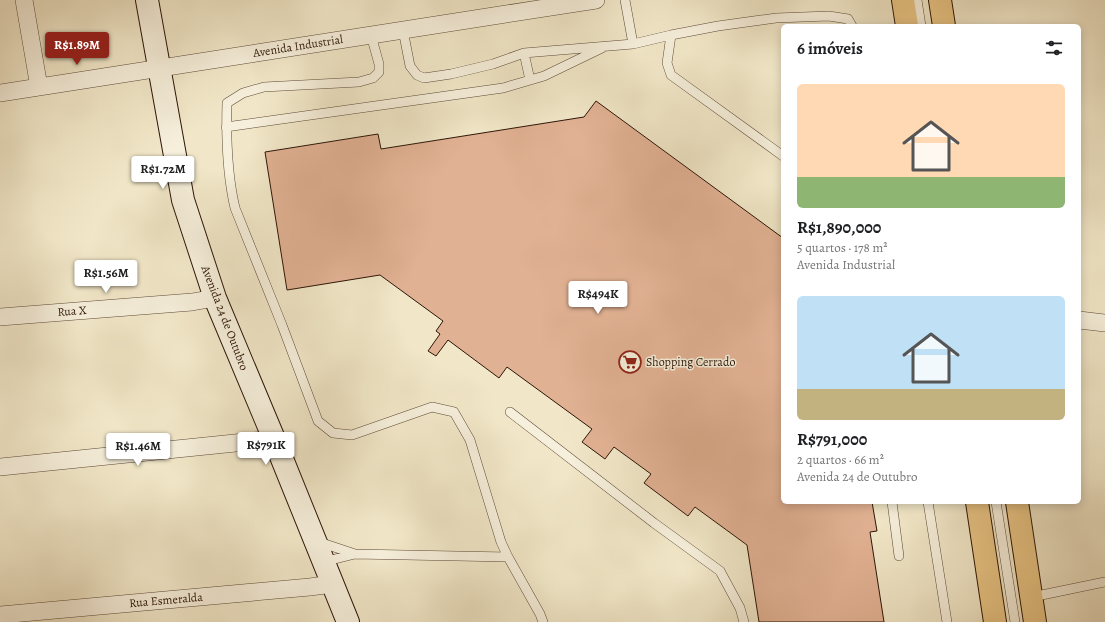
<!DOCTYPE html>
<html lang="pt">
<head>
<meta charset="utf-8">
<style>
	:root { --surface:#fff; --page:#f6f6f6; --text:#202124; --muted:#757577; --accent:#8f2418 }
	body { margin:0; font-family:Alegreya,serif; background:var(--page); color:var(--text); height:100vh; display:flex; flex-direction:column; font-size:15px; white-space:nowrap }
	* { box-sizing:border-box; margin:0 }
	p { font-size:13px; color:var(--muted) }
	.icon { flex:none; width:22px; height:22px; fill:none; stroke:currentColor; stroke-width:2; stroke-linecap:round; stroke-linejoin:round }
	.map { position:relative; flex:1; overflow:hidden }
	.sheet { position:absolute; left:781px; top:24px; width:300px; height:480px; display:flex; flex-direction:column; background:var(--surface); border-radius:6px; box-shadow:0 2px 10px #0003 }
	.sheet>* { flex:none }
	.price { position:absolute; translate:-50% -34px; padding:0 9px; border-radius:4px; background:#fff; color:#222; font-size:13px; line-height:26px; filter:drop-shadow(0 1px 2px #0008) }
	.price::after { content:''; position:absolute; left:50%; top:24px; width:12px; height:9px; margin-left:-6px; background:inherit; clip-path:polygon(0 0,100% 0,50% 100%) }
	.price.selected { background:var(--accent); color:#fff }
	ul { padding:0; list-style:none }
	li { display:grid; align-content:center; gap:8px; height:212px; padding:0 16px }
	li span { display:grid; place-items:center; height:124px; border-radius:6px; color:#555 }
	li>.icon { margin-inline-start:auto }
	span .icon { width:72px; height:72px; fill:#fffc; stroke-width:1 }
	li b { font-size:17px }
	h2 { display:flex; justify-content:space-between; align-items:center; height:48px; padding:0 16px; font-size:17px }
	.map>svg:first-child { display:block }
	.building { fill:#e1b193; stroke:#2c1507 }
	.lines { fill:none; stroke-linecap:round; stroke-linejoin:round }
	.lane-casing { stroke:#5d4a37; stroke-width:10 }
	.street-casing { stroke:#5d4a37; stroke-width:18 }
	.secondary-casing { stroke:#2c1507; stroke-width:24 }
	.primary-casing { stroke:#2c1507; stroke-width:24 }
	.lane { stroke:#f6efdb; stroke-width:9 }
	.street { stroke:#f6efdb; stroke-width:17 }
	.secondary { stroke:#f6efdb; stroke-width:22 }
	.primary { stroke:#e8c484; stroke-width:22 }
	.labels { text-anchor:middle; stroke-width:3; stroke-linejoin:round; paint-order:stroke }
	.street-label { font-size:12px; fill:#2c1507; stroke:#f6efdb }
	.poi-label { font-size:12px; fill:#2c1507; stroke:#f6efdb; text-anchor:start }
</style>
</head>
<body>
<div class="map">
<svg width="1105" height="622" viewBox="0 0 1105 622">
	<rect width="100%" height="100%" fill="#f1e7c8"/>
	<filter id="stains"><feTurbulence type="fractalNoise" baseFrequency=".005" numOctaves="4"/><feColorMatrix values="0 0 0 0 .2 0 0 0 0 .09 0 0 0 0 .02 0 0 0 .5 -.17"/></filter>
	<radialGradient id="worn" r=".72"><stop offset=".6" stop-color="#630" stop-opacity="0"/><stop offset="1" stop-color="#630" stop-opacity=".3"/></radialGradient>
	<!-- building -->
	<path class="building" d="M596 101 783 238V502H872L877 531 870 532 884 622H759L747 545 695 507 688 516 644 483 651 474 614 447 605 459 582 442 592 429 507 367 499 378 448 340 436 356 428 351 440 334 436 331 443 321 380 275 287 290 265 152 378 134 381 149 584 117Z"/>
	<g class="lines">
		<!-- lane casing -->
		<g class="lane-casing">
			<path id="lane" d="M625 0 633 44
				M917 0 921 26
				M403 30 410 66 417 75 424 78 451 74 493 64 524 53 633 44 671 35 718 26 776 18 829 16 848 19 852 26
				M371 35 379 64V72L373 78 359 82 264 87 243 93 227 103C226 138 227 174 235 208L282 325 318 421 333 433 352 435 432 407 454 412 470 440 501 542 508 557 540 614 543 622
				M671 35 667 63 671 75 783 156
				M524 53 530 80
				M226 127 503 88 544 76 602 48
				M510 412 654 523 720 571 740 608 744 622
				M892 502 899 556
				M928 502 947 622
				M996 502 1015 622
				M319 542 355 554
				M323 562 355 554 508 557
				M1032 597 1105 582"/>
		</g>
		<!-- street casing -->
		<g class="street-casing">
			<path id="street" d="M24 0 39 87
				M0 93 596 0
				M0 317 192 302 215 298
				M1079 320 1105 323
				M0 467 274 439
				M0 615 310 587 332 584"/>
		</g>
		<!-- secondary casing -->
		<g class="secondary-casing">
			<path id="secondary" d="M147 0 183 200 215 298 274 439 348 622"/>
		</g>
		<!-- primary casing -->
		<g class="primary-casing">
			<path id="primary" d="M903 0 907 26
				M940 0 944 26
				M977 502 995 622
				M1017 502 1035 622"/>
		</g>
		<!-- lane -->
		<use href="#lane" class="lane"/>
		<!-- street -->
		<use href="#street" class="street"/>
		<!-- secondary -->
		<use href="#secondary" class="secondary"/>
		<!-- primary -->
		<use href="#primary" class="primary"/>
	</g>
	<!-- icons -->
	<defs>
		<g id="supermarket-ring" transform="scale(1.15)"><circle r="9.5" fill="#f6efdb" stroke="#8f2418" stroke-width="1.5"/><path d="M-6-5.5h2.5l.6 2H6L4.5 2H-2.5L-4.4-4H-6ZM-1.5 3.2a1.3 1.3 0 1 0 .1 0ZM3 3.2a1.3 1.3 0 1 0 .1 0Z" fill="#8f2418"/></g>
	</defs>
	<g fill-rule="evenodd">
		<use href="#supermarket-ring" x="630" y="362"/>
	</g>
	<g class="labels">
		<!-- street labels -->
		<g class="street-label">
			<text transform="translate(298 46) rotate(-9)" y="4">Avenida Industrial</text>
			<text transform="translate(72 311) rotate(-4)" y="4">Rua X</text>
			<text transform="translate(225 318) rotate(69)" y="4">Avenida 24 de Outubro</text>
			<text transform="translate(166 600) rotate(-5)" y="4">Rua Esmeralda</text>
		</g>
		<!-- poi labels -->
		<g class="poi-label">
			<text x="646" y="366">Shopping Cerrado</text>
		</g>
	</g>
	<rect width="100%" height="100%" filter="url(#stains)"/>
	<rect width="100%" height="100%" fill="url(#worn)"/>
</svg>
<b class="price selected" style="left:77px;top:66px">R$1.89M</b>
<b class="price" style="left:163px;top:190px">R$1.72M</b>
<b class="price" style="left:106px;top:294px">R$1.56M</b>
<b class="price" style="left:598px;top:315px">R$494K</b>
<b class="price" style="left:266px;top:466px">R$791K</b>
<b class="price" style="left:138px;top:467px">R$1.46M</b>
<section class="sheet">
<h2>6 imóveis<svg class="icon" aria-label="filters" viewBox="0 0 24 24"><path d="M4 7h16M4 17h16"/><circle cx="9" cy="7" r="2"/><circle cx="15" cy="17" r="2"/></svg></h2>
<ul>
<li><span style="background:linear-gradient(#ffd9b3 75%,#8fb573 0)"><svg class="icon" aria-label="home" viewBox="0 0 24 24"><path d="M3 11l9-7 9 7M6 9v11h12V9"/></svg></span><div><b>R$1,890,000</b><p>5 quartos · 178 m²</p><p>Avenida Industrial</p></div></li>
<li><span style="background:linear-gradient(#bfe0f5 75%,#c2b280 0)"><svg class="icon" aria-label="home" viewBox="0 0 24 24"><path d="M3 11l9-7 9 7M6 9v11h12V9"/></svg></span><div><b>R$791,000</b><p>2 quartos · 66 m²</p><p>Avenida 24 de Outubro</p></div></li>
</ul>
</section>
</div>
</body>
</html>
